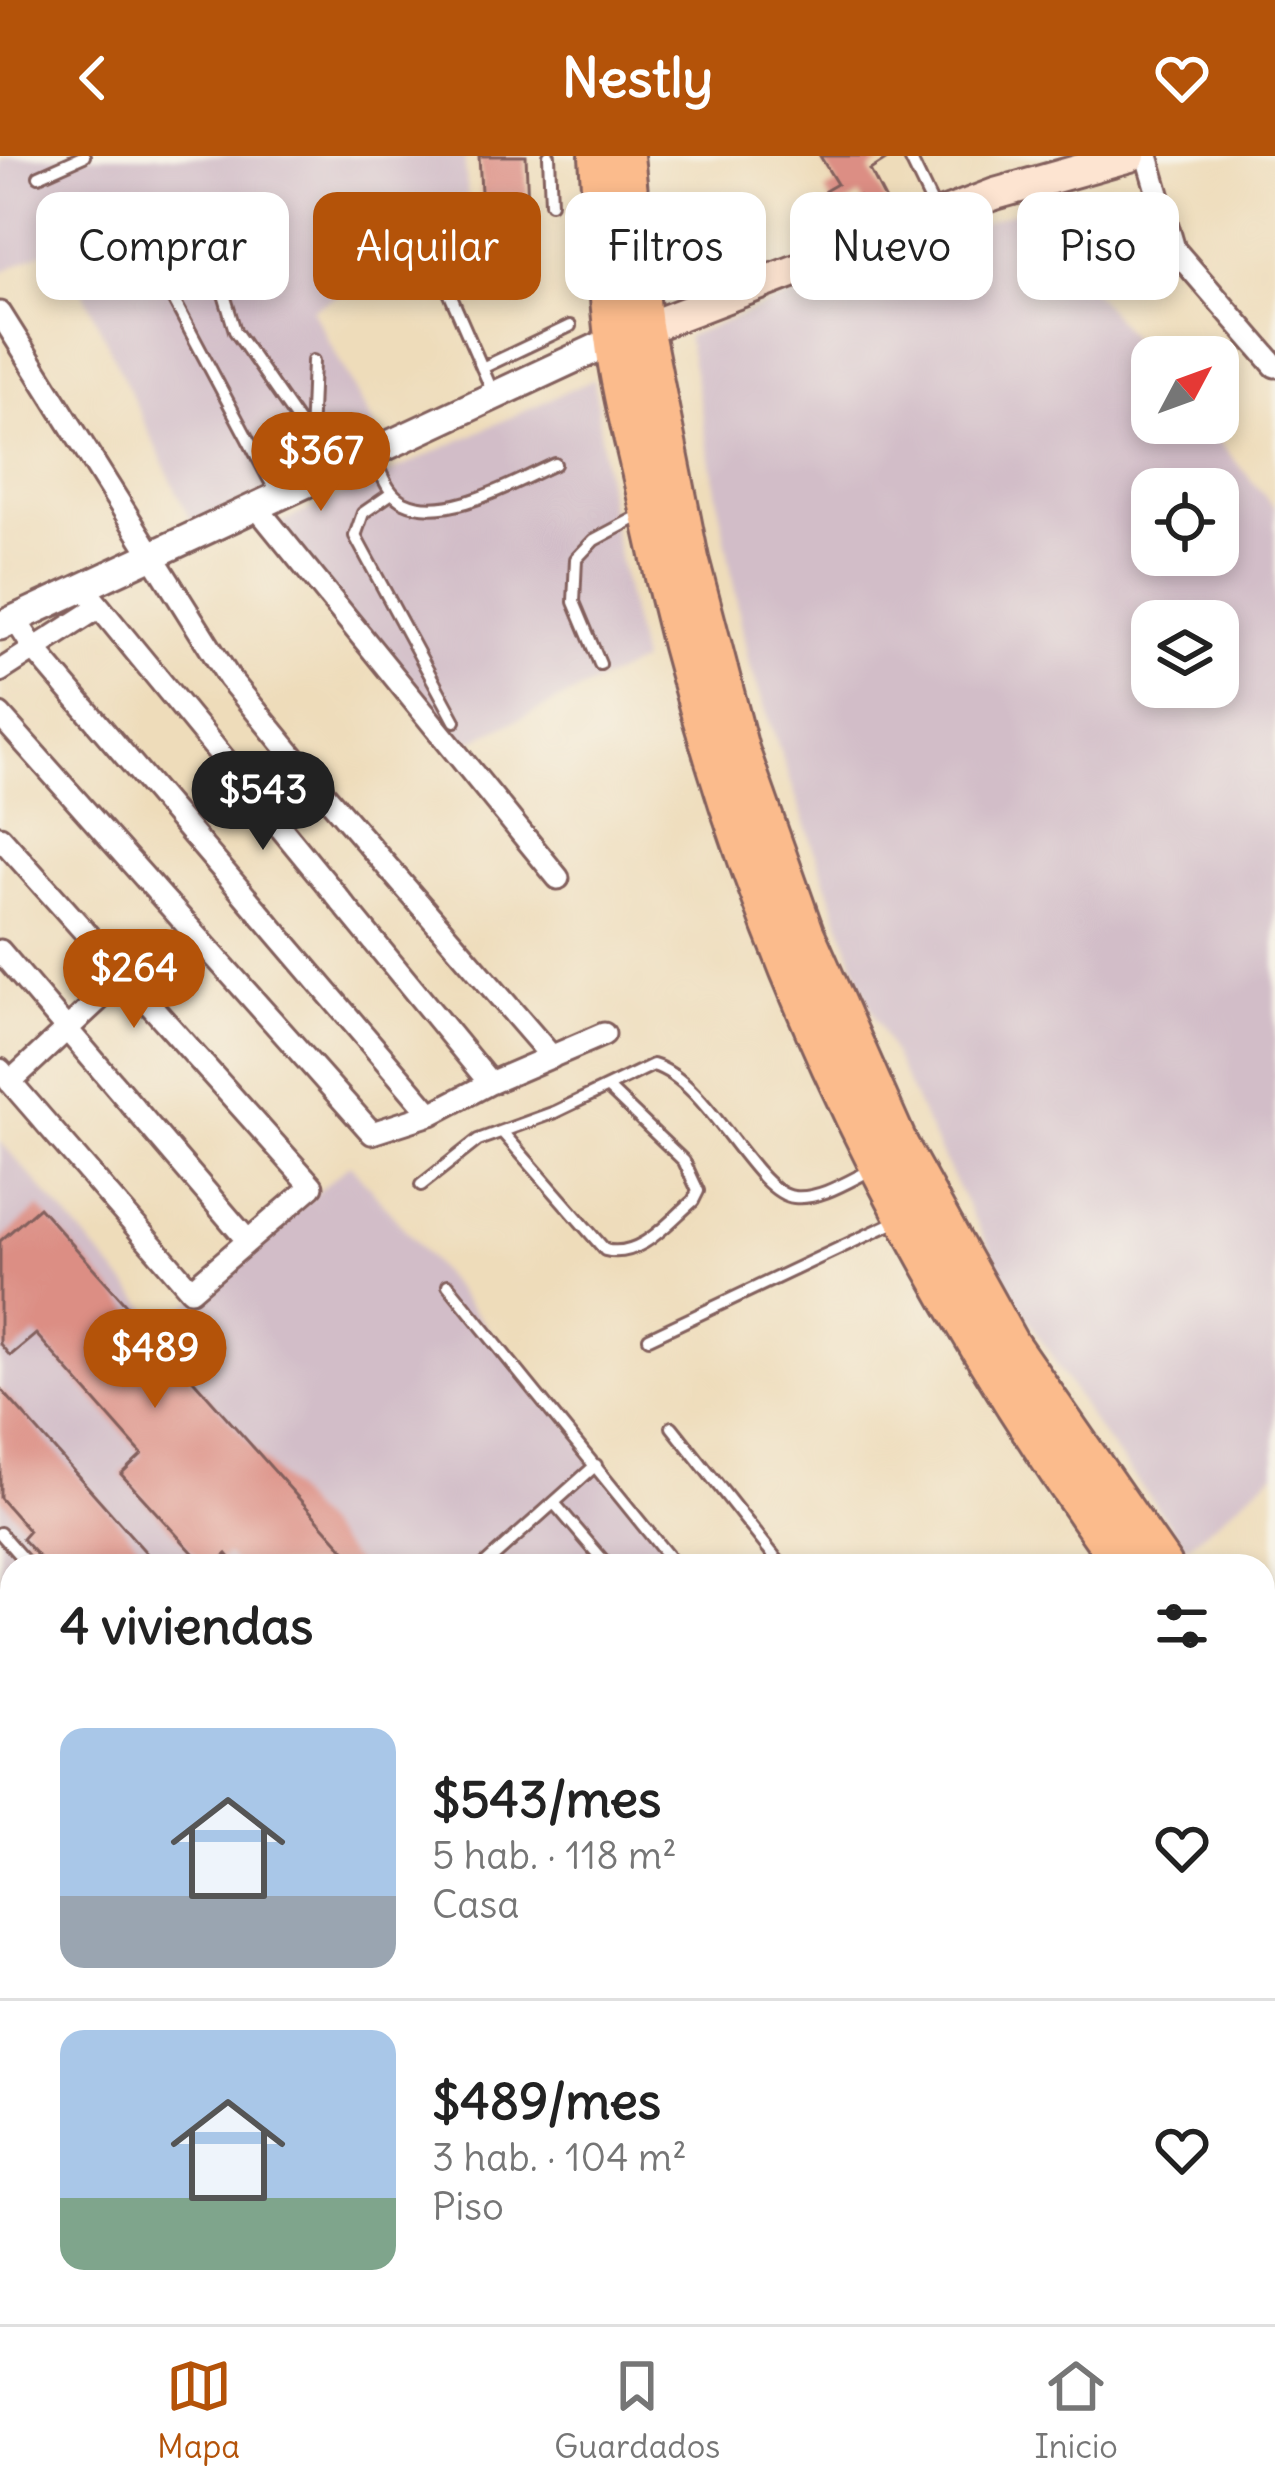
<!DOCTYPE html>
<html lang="es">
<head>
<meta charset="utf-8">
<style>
	:root { --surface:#fff; --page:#f2f2f2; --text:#222; --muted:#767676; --line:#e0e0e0; --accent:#b45309 }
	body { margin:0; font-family:Delius,sans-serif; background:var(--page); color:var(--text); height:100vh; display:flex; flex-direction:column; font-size:45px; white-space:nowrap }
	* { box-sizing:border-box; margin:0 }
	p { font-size:39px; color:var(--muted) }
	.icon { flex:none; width:66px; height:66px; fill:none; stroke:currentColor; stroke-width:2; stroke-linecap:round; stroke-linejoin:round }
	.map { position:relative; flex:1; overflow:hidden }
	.drawer { position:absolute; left:0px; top:1398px; width:1275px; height:771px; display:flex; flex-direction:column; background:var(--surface); border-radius:36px 36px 0 0; box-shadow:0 6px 18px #0003 }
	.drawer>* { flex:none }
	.top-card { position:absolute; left:36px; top:36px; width:1203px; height:108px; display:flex; gap:24px }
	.needle { width:78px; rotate:49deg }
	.buttons { position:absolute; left:1131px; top:180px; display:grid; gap:24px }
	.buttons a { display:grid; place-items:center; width:108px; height:108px; border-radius:24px; background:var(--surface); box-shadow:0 6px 18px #0003; font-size:60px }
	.price { position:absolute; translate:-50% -102px; padding:0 27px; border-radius:42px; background:var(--accent); color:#fff; font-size:39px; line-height:78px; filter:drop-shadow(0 3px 6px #0008) }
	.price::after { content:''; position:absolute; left:50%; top:72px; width:36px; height:27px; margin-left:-18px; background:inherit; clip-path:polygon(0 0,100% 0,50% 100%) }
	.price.selected { background:#222; color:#fff }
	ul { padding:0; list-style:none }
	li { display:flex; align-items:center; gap:36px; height:300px; padding:0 60px }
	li+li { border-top:3px solid var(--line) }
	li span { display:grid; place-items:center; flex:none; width:336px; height:240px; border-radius:24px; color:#555 }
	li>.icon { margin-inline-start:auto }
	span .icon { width:144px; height:144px; fill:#fffc; stroke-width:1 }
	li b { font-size:51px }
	h2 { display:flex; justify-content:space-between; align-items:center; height:144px; padding:0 60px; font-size:51px }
	.chip { padding:0 42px; border-radius:24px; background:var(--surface); box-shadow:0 6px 18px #0003; font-size:42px; line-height:108px }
	.chip.selected { background:var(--accent); color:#fff }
	header { display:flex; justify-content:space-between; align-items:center; height:156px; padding:0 60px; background:var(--accent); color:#fff; font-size:54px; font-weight:700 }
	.menu { display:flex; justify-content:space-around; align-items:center; height:168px; border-top:3px solid var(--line); background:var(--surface); font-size:33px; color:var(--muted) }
	.menu a { display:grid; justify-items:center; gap:6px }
	.menu .selected { color:var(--accent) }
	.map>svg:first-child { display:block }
	.industrial { fill:#d2bdc8; fill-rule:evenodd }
	.building { fill:#dc8e84 }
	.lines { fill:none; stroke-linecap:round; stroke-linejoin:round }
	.service-casing { stroke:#83615d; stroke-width:16 }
	.minor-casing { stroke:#83615d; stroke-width:27 }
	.tertiary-casing { stroke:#83615d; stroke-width:33 }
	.secondary-casing { stroke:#83615d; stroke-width:36 }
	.trunk-casing { stroke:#83615d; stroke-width:42 }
	.service { stroke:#fff; stroke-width:10 }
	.minor { stroke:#fff; stroke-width:21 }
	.tertiary { stroke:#fff; stroke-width:27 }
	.secondary { stroke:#fde4d1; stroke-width:30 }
	.trunk { stroke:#fbbb8c; stroke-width:36 }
</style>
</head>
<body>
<header><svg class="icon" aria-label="back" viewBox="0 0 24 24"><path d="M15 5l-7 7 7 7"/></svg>Nestly<svg class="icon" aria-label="heart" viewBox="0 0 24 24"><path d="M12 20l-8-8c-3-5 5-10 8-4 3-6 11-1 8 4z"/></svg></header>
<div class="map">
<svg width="1275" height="2168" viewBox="0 0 1275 2168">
	<rect width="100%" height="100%" fill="#f7f3e8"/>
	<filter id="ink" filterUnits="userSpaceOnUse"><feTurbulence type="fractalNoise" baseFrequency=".00833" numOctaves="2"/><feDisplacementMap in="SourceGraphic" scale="24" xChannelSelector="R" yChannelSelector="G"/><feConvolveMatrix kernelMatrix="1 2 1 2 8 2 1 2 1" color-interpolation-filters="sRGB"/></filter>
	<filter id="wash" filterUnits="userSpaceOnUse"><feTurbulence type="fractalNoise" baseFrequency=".004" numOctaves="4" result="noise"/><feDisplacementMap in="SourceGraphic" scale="48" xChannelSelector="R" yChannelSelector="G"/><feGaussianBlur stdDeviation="2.7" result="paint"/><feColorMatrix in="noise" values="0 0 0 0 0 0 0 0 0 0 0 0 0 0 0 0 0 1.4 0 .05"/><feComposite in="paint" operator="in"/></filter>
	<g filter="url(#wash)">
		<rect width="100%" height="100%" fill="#eedcba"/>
		<!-- industrial -->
		<path class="industrial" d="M10 0H464L471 72 312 153 379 279 193 371 61 88 0 117V5Z
			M1024 52 1152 206V267H1203L1275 352V1316L1187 1391 1094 1268 1018 1146 944 1005 866 841 748 504 687 180ZM1152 333H1218V399H1152ZM1218 465V531H1152V465Z
			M594 223 611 363 641 506 451 595 273 370Z
			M0 985 163 1170 350 1008 688 1410H12V1477L0 1452Z"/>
		<g id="blocks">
			<!-- building -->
			<path class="building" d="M479 0H526L528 50 482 53Z
				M820 0H892L870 14 887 47 869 56 859 40 836 55 825 35 837 28Z
				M39 1051 359 1410H237L227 1398 213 1410H205L121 1318 142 1298 36 1178 10 1200 0 1188V1085Z
				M0 1232 158 1410H47L22 1383 29 1375 0 1342Z"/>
		</g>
	</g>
	<g filter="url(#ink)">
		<use href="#blocks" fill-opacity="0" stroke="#83615d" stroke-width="3"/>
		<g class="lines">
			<!-- service casing -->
			<g class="service-casing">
				<path id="service" d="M549 0 551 47
					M909 0 937 58
					M39 20 84 0
					M214 105 235 175 306 277 326 317
					M438 111 494 239
					M163 124 277 338
					M482 212 570 170
					M310 284 313 205
					M373 300C381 316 387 338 404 346 447 367 516 325 555 308
					M392 337 363 357 355 380 455 565
					M600 508 574 446 576 403 594 384 641 359
					M503 977 605 1094C640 1103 668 1066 693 1045L698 1035 684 1005 607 931
					M421 1029 478 984 555 956 653 909C708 925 754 1037 794 1041 820 1044 850 1024 873 1013
					M448 1129 676 1410
					M649 1182 899 1064
					M672 1271 782 1410
					M555 1348 608 1410
					M0 1377 29 1410
					M483 1410 596 1309"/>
			</g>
			<!-- minor casing -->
			<g class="minor-casing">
				<path id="minor" d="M1147 0 1174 93 1275 210
					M0 157 229 522 315 627 552 901
					M258 353 558 722
					M83 431 490 927
					M15 463 35 494 431 958
					M0 515 98 452
					M0 559 372 977 431 958 490 927 604 878
					M0 681 312 1030 191 1134 0 914
					M0 795 248 1085
					M10 926 123 821
					M0 1478 12 1503
					M0 1848 12 1878
					M1263 2077 1275 2069
					M0 2091 12 2088
					M1263 2145 1275 2136
					M280 2157 286 2168
					M95 2163 109 2157
					M895 2168 900 2157
					M956 2168 960 2157
					M1141 2168 1155 2157
					M1229 2168 1245 2157"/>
			</g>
			<!-- tertiary casing -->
			<g class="tertiary-casing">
				<path id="tertiary" d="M0 470 614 184"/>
			</g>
			<!-- secondary casing -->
			<g class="secondary-casing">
				<path id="secondary" d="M625 180 995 38 1130 0"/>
			</g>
			<!-- trunk casing -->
			<g class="trunk-casing">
				<path id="trunk" d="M598 0C602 60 606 121 613 181 620 240 638 300 650 359 734 754 888 1083 1123 1410
					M625 0 644 171 690 403 740 593 805 776 900 990 1010 1188 1164 1410
					M1263 1537 1275 1551
					M1263 1592 1275 1599
					M1263 1629 1275 1639
					M0 1737 12 1734"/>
			</g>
			<!-- service -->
			<use href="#service" class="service"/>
			<!-- minor -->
			<use href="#minor" class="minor"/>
			<!-- tertiary -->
			<use href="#tertiary" class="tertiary"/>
			<!-- secondary -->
			<use href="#secondary" class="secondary"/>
			<!-- trunk -->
			<use href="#trunk" class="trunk"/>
		</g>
	</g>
</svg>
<div class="buttons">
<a><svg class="needle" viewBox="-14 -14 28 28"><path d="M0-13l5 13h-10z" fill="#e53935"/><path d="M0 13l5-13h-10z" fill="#767676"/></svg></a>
<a><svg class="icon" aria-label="locate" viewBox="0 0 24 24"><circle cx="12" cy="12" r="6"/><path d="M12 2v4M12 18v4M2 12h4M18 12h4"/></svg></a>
<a><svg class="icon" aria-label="layers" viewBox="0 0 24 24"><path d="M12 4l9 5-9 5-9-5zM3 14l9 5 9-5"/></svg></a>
</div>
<b class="price" style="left:321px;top:358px">$367</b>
<b class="price selected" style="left:263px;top:697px">$543</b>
<b class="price" style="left:134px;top:875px">$264</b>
<b class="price" style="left:155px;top:1255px">$489</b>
<div class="top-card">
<a class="chip">Comprar</a>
<a class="chip selected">Alquilar</a>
<a class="chip">Filtros</a>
<a class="chip">Nuevo</a>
<a class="chip">Piso</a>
</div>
<section class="drawer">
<h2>4 viviendas<svg class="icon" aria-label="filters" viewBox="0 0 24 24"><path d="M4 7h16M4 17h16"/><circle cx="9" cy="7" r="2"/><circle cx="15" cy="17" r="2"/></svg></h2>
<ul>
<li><span style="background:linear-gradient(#a9c7e8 70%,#9aa5b1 0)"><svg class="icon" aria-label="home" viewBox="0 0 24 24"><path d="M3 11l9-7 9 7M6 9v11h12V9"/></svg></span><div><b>$543/mes</b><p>5 hab. · 118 m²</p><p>Casa</p></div><svg class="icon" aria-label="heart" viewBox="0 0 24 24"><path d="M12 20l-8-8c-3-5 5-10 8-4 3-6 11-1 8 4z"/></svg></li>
<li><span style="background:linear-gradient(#a9c7e8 70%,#7fa58c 0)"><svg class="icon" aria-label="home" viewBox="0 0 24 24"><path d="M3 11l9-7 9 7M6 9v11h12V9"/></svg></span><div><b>$489/mes</b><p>3 hab. · 104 m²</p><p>Piso</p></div><svg class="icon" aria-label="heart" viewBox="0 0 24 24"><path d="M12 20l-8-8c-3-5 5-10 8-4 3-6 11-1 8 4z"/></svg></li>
</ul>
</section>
</div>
<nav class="menu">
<a class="selected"><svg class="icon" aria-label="map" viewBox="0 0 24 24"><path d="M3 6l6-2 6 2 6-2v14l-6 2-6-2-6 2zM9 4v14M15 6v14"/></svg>Mapa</a>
<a><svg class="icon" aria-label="saved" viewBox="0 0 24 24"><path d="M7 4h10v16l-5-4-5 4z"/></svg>Guardados</a>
<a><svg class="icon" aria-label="home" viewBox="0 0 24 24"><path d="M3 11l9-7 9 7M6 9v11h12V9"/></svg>Inicio</a>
</nav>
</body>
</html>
